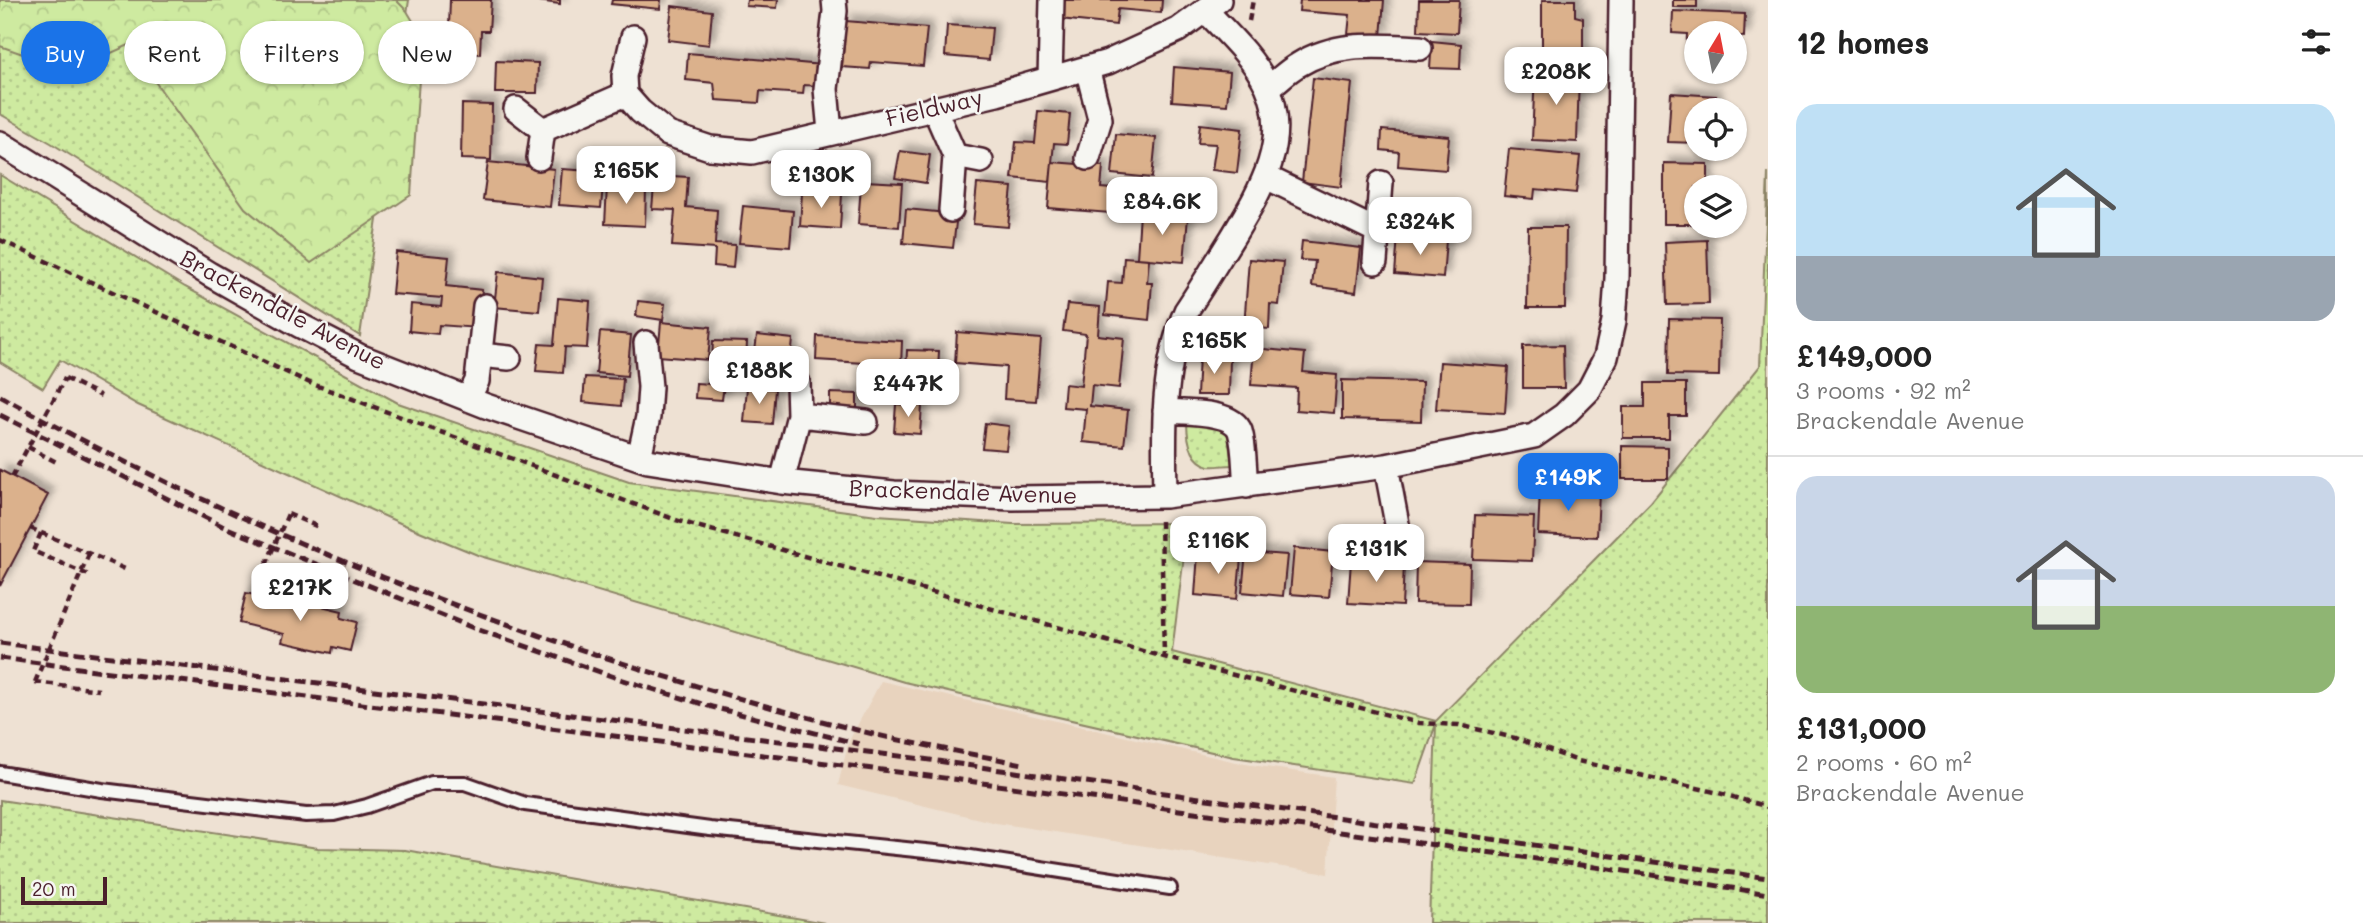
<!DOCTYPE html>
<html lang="en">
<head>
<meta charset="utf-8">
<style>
	:root { --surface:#fff; --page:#f6f6f6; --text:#222; --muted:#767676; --line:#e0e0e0; --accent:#1a73e8 }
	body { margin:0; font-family:Mali,sans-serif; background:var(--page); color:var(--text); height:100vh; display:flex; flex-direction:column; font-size:26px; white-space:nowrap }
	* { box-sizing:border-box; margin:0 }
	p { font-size:23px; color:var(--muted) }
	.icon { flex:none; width:38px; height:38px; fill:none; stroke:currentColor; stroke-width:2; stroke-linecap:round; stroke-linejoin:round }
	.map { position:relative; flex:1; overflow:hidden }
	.panel { display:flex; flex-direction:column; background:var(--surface); width:595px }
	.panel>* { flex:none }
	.top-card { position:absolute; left:21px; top:21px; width:665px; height:63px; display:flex; gap:14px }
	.needle { width:46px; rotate:10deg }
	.controls { position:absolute; left:1684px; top:21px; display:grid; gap:14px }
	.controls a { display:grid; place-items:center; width:63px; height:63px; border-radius:50%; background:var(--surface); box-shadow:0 2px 5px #0004; font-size:35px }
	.scale { position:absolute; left:21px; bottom:18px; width:86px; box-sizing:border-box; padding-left:7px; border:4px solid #4a1f2b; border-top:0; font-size:19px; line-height:24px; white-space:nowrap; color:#4a1f2b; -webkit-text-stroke:5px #f6f6f2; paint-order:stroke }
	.price { position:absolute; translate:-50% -60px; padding:0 16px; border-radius:14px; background:#fff; color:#222; font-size:23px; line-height:46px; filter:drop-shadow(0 2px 4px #0008) }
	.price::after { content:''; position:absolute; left:50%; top:42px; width:21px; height:16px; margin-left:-10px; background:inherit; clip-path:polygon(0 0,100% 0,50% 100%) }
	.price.current { background:var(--accent); color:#fff }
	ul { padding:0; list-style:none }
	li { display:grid; align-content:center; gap:14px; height:371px; padding:0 28px }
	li+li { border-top:2px solid var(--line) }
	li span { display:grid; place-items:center; height:217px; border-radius:21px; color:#555 }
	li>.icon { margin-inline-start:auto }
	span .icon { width:126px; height:126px; fill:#fffc; stroke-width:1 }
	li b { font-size:30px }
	h2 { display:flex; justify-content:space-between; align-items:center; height:84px; padding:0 28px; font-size:30px }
	.chip { padding:0 24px; border-radius:32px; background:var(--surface); box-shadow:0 2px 5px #0004; font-size:24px; line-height:63px }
	.chip.current { background:var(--accent); color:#fff }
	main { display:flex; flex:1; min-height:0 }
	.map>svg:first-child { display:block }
	.built { fill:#e8d3be }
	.green { fill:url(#green-dots); stroke:#8c8466; stroke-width:2 }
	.forest { fill:url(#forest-crowns); stroke:#8c8466; stroke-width:2 }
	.building { fill:#dbb18c; stroke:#4a1f2b; stroke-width:2; filter:url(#shadow) }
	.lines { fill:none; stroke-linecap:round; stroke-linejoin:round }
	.service-casing { stroke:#4a1f2b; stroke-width:18 }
	.minor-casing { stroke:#4a1f2b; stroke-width:28 }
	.path { stroke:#4a1f2b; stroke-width:4.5; stroke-dasharray:7 5; stroke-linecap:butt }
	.service { stroke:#f6f6f2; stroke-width:12 }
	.minor { stroke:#f6f6f2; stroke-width:23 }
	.rail { stroke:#4a1f2b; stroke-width:5; stroke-dasharray:10 5; stroke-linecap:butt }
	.path-bridge { stroke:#4a1f2b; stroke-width:4.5; stroke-dasharray:7 5; stroke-linecap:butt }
	.labels { text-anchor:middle; stroke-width:5; stroke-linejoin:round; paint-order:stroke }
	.street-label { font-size:23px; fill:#4a1f2b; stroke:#f6f6f2 }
</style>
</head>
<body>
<main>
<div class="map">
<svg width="1768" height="923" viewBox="0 0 1768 923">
	<defs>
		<pattern id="green-dots" width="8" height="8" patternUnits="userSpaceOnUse" patternTransform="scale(1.75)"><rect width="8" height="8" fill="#ceeaa0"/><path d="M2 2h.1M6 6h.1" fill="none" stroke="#b2c88a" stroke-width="1.8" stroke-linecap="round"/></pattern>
		<pattern id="forest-crowns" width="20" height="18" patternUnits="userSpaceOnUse" patternTransform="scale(1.75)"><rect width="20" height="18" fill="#ceeaa0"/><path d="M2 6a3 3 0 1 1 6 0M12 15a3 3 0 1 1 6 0" fill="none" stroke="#b2c88a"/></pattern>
		<filter id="shadow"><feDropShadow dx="6" dy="-6" stdDeviation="3.5" flood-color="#0004"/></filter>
	</defs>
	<rect width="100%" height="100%" fill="#eee1d3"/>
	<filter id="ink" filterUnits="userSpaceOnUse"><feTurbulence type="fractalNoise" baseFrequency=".0143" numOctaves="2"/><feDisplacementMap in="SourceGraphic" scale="14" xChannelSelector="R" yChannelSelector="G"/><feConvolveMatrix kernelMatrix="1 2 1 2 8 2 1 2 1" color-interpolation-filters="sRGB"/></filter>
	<g filter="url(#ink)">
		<!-- built -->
		<path class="built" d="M881 681 1245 764 1334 777 1328 874 996 823 838 785 849 741Z"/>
		<!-- green -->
		<path class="green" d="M0 0H409L360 336 51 143 0 114Z
			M1768 173V923H1429L1436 724 1415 784 1234 757 904 682 480 556 400 523 138 405 60 360 43 388 0 362V175L185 287 398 403 629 482 877 515 1013 524 1188 523 1172 652 1436 721 1651 502 1760 366Z
			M1187 421 1227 428 1232 465C1225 465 1215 467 1209 466 1189 461 1187 437 1187 421Z
			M0 800 318 848 405 850 825 923H0Z"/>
		<!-- forest -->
		<path class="forest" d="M0 0H396L407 11 422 36 411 195 311 263 245 208 129 45 71 71 0 46Z"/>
		<!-- building -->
		<path class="building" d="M450 0H491L489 31H481L480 54 456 52 457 28 449 27Z
			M531 0H560V4Z
			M612 0H661L660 9 611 4Z
			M747 0H778L777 8 746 6Z
			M1063 0H1162L1161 13 1118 9 1116 25 1060 19Z
			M1300 0H1384L1381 37 1348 34 1350 15 1299 11Z
			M1419 0H1459L1457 33 1418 31Z
			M1542 0H1575V16L1583 18V63H1542Z
			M1673 0H1697V7H1673Z
			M672 6 712 11 709 45 668 40Z
			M1673 11 1745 14 1744 37 1734 36V33H1696V57L1686 56 1687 34 1672 33Z
			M846 21 927 28 923 66 871 62 870 69 842 67Z
			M947 25 992 28 989 60 945 56Z
			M1432 41 1461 44 1460 69 1430 68Z
			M688 53 822 65 820 86 804 85 803 94 760 91 759 103 716 100 714 83 686 80Z
			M496 61 538 63 537 93H495Z
			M1174 67 1230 72 1227 105 1172 101Z
			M1535 72 1579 74 1577 142 1532 140Z
			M1313 78 1352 83 1341 187 1302 182Z
			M1671 93 1716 96 1715 110H1696V143L1668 142Z
			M462 104 492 105 491 160 461 159Z
			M1038 111 1070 114 1067 144 1054 143 1050 182 1012 178 1016 142 1035 143Z
			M1200 124 1242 129 1237 173 1212 170 1216 144 1198 143Z
			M1382 130 1449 136 1446 170 1398 166 1399 152 1381 150Z
			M1116 134 1156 138 1152 178 1112 174Z
			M1509 149 1580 156 1576 193 1535 189 1534 199 1504 196Z
			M900 151 930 155 926 183 895 178Z
			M837 160 866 162 865 181 902 183 899 227 858 224 861 185 836 183Z
			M488 162 554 169 550 207 483 200Z
			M1052 162 1103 166 1101 188 1112 189 1110 213 1048 208Z
			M1664 163 1708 164V187H1696V224H1664Z
			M562 169 604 172 601 208 559 205Z
			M655 175 688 177 686 207 717 210 715 244 735 245 733 268 714 266 715 249 672 246 675 210 652 209Z
			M977 184 1012 187 1008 227 973 224Z
			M607 186 646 189 645 226 605 224Z
			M802 192 842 194 840 229 800 226Z
			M743 206 793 211 790 247 739 243Z
			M906 209 957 214 953 248 903 243Z
			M1140 213 1188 217 1184 262 1137 258Z
			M1528 227H1566L1565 308H1527Z
			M1398 235 1446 240 1443 278 1395 274Z
			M1707 240 1709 304 1667 305 1665 242Z
			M1302 241 1361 248 1356 292 1312 286 1315 261 1300 260Z
			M396 252 449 257 446 286 482 290 478 328 439 325 438 334 409 331 411 304 441 307 442 298 392 294Z
			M1124 257 1149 259 1147 283H1152L1149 320 1105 315 1108 282 1122 283Z
			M1249 259 1283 262 1279 305 1270 304 1269 329 1244 327Z
			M498 272 542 277 539 311 494 307Z
			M558 298 590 301 587 348 565 347 563 373 536 371 539 344 554 345Z
			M638 301 665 304 663 320 636 316Z
			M1067 304 1100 307 1098 335 1124 338 1119 388 1092 385 1090 406 1128 410 1124 446 1083 442 1086 409 1063 407 1065 384 1081 386 1086 334 1063 331Z
			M1669 319 1720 320 1719 376 1668 375Z
			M661 322 711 327 708 360 658 356Z
			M600 332 631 335 627 376 596 373Z
			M957 332 1041 339 1036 401 1004 399 1006 367 955 363Z
			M757 335 793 339 789 381 752 377Z
			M817 336 902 341 900 392 862 390 864 363 816 360Z
			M713 341 747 342 745 384 711 382Z
			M1563 345 1564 388H1523V346Z
			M1254 348 1305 353 1303 372 1337 375 1334 413 1296 410 1297 388 1251 385Z
			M907 350 939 351 937 392 905 390Z
			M1199 356 1230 358 1229 395H1197Z
			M1440 362 1508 367 1505 413 1436 409Z
			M585 377 623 379 621 406 583 402Z
			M1342 380 1422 382 1421 421 1342 419Z
			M696 383 724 385 722 400 695 398Z
			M1645 383H1686V416H1669V438H1623V407H1645Z
			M747 387 775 389 772 424 744 422Z
			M830 393 857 394V416L830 415Z
			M896 404 922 406 920 434 894 432Z
			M985 423 1009 426 1006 450 982 448Z
			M1622 446 1668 447V479H1622Z
			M0 470 48 495 0 586Z
			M1540 489 1599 492 1597 537 1538 534Z
			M1475 515 1534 517 1532 561 1473 559Z
			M1294 548 1333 552 1329 597 1290 594Z
			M1246 552 1287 555 1283 596 1242 592Z
			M1198 553 1241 558 1237 599 1195 595Z
			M1351 561 1404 565 1402 606 1348 603Z
			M1416 562 1470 564 1469 604 1415 603Z
			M246 593 292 604 293 599 342 611 341 618 357 622 350 651 333 647 332 653 282 642 284 634 239 623Z"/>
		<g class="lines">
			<!-- service casing -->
			<g class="service-casing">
				<path id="service" d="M0 773 102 790 306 815 334 814 367 806 432 783H465L525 804 710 829 945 853 1170 888"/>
			</g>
			<!-- minor casing -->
			<g class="minor-casing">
				<path id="minor" d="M633 37 624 76 625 94 640 111 668 134 710 148 752 152 997 94 1108 62 1178 30 1219 0
					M1087 68 1100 119 1088 158
					M1050 78 1052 0
					M1268 88C1278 81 1287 71 1298 65 1337 41 1377 46 1420 48
					M934 108 955 156 951 210
					M516 109 543 130 539 158
					M543 130 625 94
					M830 132 826 89 835 11 834 0
					M0 143 209 274 299 325 359 356 486 406 648 461 782 482 894 493 1013 498 1165 496 1386 466 1534 436 1564 415 1589 390 1606 357 1614 321 1617 278 1621 0
					M955 156 981 161
					M1266 177 1377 231
					M1375 262 1381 183
					M480 355 509 358
					M798 383 799 415
					M468 399 477 381 485 306
					M1165 411C1185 413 1232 410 1240 431 1245 448 1244 469 1246 486
					M639 458 648 417 650 387 646 343
					M1386 466 1397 524
					M782 482 799 415 866 422
					M1165 496C1164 433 1161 370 1186 311 1202 287 1217 262 1232 238 1259 193 1292 141 1267 86 1253 57 1228 34 1206 11"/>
			</g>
			<!-- path -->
			<path class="path" d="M1249 21 1253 0
				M0 240 310 383 679 521 1164 657 1419 723 1459 725 1515 738 1578 761 1719 793 1768 807
				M65 378 101 396
				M28 447 58 463
				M288 514 321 528
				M1161 521 1164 657
				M30 528 125 569
				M41 533 33 551 91 576
				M266 565 300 579
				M35 682 99 690"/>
			<!-- service -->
			<use href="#service" class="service"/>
			<!-- minor -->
			<use href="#minor" class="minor"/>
			<!-- rail -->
			<path class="rail" d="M0 396C269 545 559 655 857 730 911 744 968 753 1023 764
				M0 415 222 526 476 629 623 680 712 707 859 744
				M0 643 930 760 1768 878
				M0 658 968 781 1646 874 1768 894"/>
			<!-- path-bridge -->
			<path class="path-bridge" d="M12 477 65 378
				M266 565 288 514
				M35 682 89 554"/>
		</g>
	</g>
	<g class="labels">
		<!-- street labels -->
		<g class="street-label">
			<text transform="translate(934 108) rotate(-13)" y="8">Fieldway</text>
			<text transform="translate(283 310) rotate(28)" y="8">Brackendale Avenue</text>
			<text transform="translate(963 492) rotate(2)" y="8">Brackendale Avenue</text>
		</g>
	</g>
</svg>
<div class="controls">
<a><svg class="needle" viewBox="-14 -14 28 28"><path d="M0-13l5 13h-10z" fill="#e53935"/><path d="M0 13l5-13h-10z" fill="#767676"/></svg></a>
<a><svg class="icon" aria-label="locate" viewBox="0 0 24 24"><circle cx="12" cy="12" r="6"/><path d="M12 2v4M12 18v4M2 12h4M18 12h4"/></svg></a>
<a><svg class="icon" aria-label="layers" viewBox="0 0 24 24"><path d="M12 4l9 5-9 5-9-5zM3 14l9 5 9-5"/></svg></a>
</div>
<div class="scale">20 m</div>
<b class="price" style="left:1556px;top:107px">£208K</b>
<b class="price" style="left:626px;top:206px">£165K</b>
<b class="price" style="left:821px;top:210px">£130K</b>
<b class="price" style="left:1162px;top:237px">£84.6K</b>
<b class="price" style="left:1420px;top:257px">£324K</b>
<b class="price" style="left:1214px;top:376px">£165K</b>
<b class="price" style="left:759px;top:406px">£188K</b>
<b class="price" style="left:908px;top:419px">£447K</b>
<b class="price current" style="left:1568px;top:513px">£149K</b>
<b class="price" style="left:1218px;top:576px">£116K</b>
<b class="price" style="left:1376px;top:584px">£131K</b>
<b class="price" style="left:300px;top:623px">£217K</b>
<div class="top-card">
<a class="chip current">Buy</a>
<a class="chip">Rent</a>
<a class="chip">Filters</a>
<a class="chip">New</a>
</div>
</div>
<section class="panel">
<h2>12 homes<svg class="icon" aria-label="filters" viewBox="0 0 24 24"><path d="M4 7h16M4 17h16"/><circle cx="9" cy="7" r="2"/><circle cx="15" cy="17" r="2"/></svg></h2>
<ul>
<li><span style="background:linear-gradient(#bfe0f5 70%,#9aa5b1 0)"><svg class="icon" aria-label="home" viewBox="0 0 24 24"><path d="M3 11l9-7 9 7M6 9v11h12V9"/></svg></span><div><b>£149,000</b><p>3 rooms · 92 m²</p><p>Brackendale Avenue</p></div></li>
<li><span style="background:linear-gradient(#c9d6e8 60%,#8fb573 0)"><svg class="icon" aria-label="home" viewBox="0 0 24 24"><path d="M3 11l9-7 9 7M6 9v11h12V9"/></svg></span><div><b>£131,000</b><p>2 rooms · 60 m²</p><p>Brackendale Avenue</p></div></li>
</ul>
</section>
</main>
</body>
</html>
